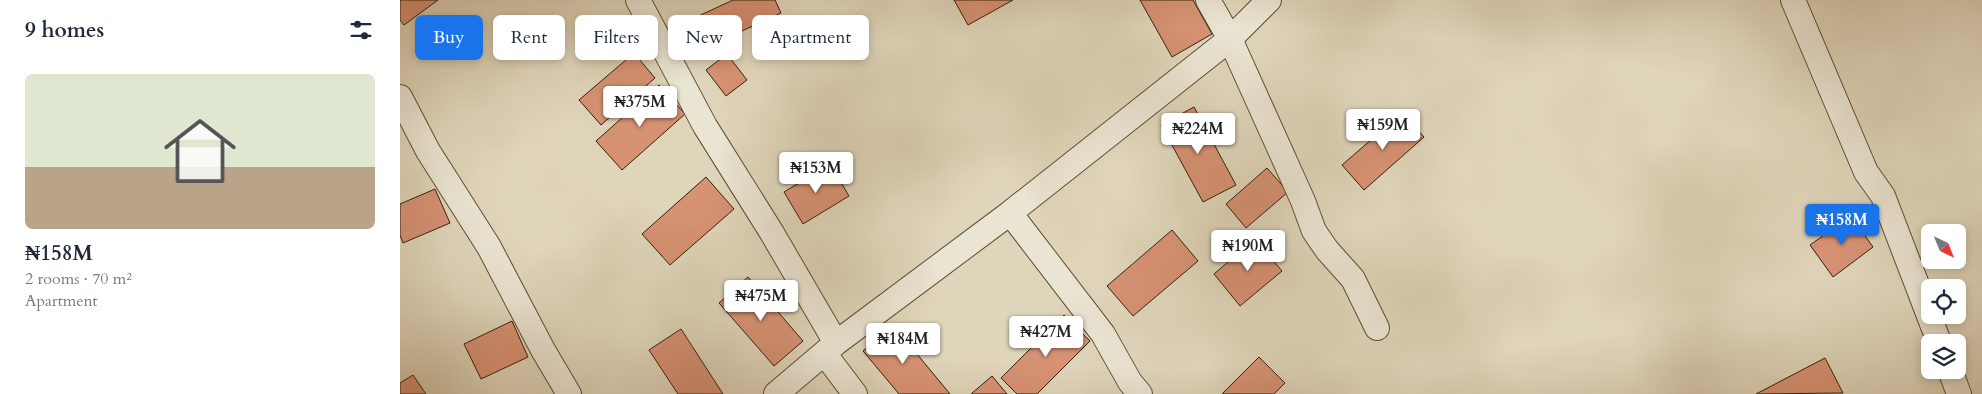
<!DOCTYPE html>
<html lang="en">
<head>
<meta charset="utf-8">
<style>
	:root { --surface:#fff; --page:#f6f6f7; --text:#1f2937; --muted:#747a83; --accent:#1a73e8 }
	body { margin:0; font-family:Cardo,serif; background:var(--page); color:var(--text); height:100vh; display:flex; flex-direction:column; font-size:19px; white-space:nowrap }
	* { box-sizing:border-box; margin:0 }
	p { font-size:16px; color:var(--muted) }
	.icon { flex:none; width:28px; height:28px; fill:none; stroke:currentColor; stroke-width:2; stroke-linecap:round; stroke-linejoin:round }
	.map { position:relative; flex:1; overflow:hidden }
	.side { display:flex; flex-direction:column; background:var(--surface); width:400px }
	.side>* { flex:none }
	.hud { position:absolute; left:15px; top:15px; width:475px; height:45px; display:flex; gap:10px }
	.needle { width:32px; rotate:137deg }
	.tools { position:absolute; left:1521px; top:224px; display:grid; gap:10px }
	.tools a { display:grid; place-items:center; width:45px; height:45px; border-radius:8px; background:var(--surface); box-shadow:0 2px 8px #0003; font-size:25px }
	.price { position:absolute; translate:-50% -42px; padding:0 11px; border-radius:5px; background:#fff; color:#222; font-size:16px; line-height:32px; filter:drop-shadow(0 1px 2px #0008) }
	.price::after { content:''; position:absolute; left:50%; top:30px; width:15px; height:11px; margin-left:-8px; background:inherit; clip-path:polygon(0 0,100% 0,50% 100%) }
	.price.active { background:var(--accent); color:#fff }
	ul { padding:0; list-style:none }
	li { display:grid; align-content:center; gap:10px; height:265px; padding:0 25px }
	li span { display:grid; place-items:center; height:155px; border-radius:8px; color:#555 }
	li>.icon { margin-inline-start:auto }
	span .icon { width:90px; height:90px; fill:#fffc; stroke-width:1 }
	li b { font-size:21px }
	h2 { display:flex; justify-content:space-between; align-items:center; height:60px; padding:0 25px; font-size:21px }
	.pill { padding:0 18px; border-radius:8px; background:var(--surface); box-shadow:0 2px 8px #0003; font-size:18px; line-height:45px }
	.pill.active { background:var(--accent); color:#fff }
	main { display:flex; flex:1; min-height:0 }
	.map>svg:first-child { display:block }
	.building { fill:#d79274; stroke:#332006 }
	.lines { fill:none; stroke-linecap:round; stroke-linejoin:round }
	.minor-casing { stroke:#5e4d33; stroke-width:26 }
	.minor { stroke:#eae4d2; stroke-width:24 }
</style>
</head>
<body>
<main>
<section class="side">
<h2>9 homes<svg class="icon" aria-label="filters" viewBox="0 0 24 24"><path d="M4 7h16M4 17h16"/><circle cx="9" cy="7" r="2"/><circle cx="15" cy="17" r="2"/></svg></h2>
<ul>
<li><span style="background:linear-gradient(#dfe7d0 60%,#b9a48a 0)"><svg class="icon" aria-label="home" viewBox="0 0 24 24"><path d="M3 11l9-7 9 7M6 9v11h12V9"/></svg></span><div><b>₦158M</b><p>2 rooms · 70 m²</p><p>Apartment</p></div></li>
</ul>
</section>
<div class="map">
<svg width="1582" height="394" viewBox="0 0 1582 394">
	<rect width="100%" height="100%" fill="#dfd5ba"/>
	<filter id="stains"><feTurbulence type="fractalNoise" baseFrequency=".004" numOctaves="4"/><feColorMatrix values="0 0 0 0 .2 0 0 0 0 .09 0 0 0 0 .02 0 0 0 .5 -.17"/></filter>
	<radialGradient id="worn" r=".72"><stop offset=".6" stop-color="#630" stop-opacity="0"/><stop offset="1" stop-color="#630" stop-opacity=".3"/></radialGradient>
	<!-- building -->
	<path class="building" d="M0 0H38L4 25 0 20Z
		M333 0H375L381 13 303 49 290 20Z
		M554 0H613L568 25Z
		M740 0H793L812 34 772 57Z
		M234 53 255 78 201 125 179 100Z
		M327 54 347 80 326 96 306 70Z
		M259 85 285 114 222 170 196 141Z
		M794 107 836 185 803 202 761 125Z
		M1002 113 1024 137 964 190 942 165Z
		M430 164 449 196 403 224 384 192Z
		M867 168 888 192 846 228 826 204Z
		M306 177 334 209 270 265 242 234Z
		M35 189 50 223 3 243 0 235V204Z
		M1451 216 1473 247 1433 277 1410 245Z
		M772 230 798 261 733 316 707 286Z
		M855 239 882 271 840 306 814 274Z
		M348 277 403 341 374 366 319 303Z
		M664 315 690 341 637 394H617L601 378Z
		M112 321 128 357 81 379 64 344Z
		M493 325 550 394H499L463 351Z
		M281 329 323 394H278L249 350Z
		M859 357 885 383 874 394H822Z
		M1425 358 1443 393 1356 394Z
		M13 375 26 394H0V383Z
		M592 376 607 394H571Z"/>
	<g class="lines">
		<!-- minor casing -->
		<g class="minor-casing">
			<path id="minor" d="M238 0 305 126 372 233 436 343
				M808 0 830 39 903 201 914 231 927 250 953 279 977 328
				M1393 0 1466 172 1483 196 1539 342
				M0 97 28 151 89 247 143 350 169 394
				M610 213 703 334 730 382 740 394
				M424 353 455 394
				M1550 370 1559 394
				M376 394 436 343 610 213 830 39 869 0"/>
		</g>
		<!-- minor -->
		<use href="#minor" class="minor"/>
	</g>
	<rect width="100%" height="100%" filter="url(#stains)"/>
	<rect width="100%" height="100%" fill="url(#worn)"/>
</svg>
<div class="tools">
<a><svg class="needle" viewBox="-14 -14 28 28"><path d="M0-13l5 13h-10z" fill="#e53935"/><path d="M0 13l5-13h-10z" fill="#747a83"/></svg></a>
<a><svg class="icon" aria-label="locate" viewBox="0 0 24 24"><circle cx="12" cy="12" r="6"/><path d="M12 2v4M12 18v4M2 12h4M18 12h4"/></svg></a>
<a><svg class="icon" aria-label="layers" viewBox="0 0 24 24"><path d="M12 4l9 5-9 5-9-5zM3 14l9 5 9-5"/></svg></a>
</div>
<b class="price" style="left:240px;top:128px">₦375M</b>
<b class="price" style="left:983px;top:151px">₦159M</b>
<b class="price" style="left:798px;top:155px">₦224M</b>
<b class="price" style="left:416px;top:194px">₦153M</b>
<b class="price active" style="left:1442px;top:246px">₦158M</b>
<b class="price" style="left:848px;top:272px">₦190M</b>
<b class="price" style="left:361px;top:322px">₦475M</b>
<b class="price" style="left:646px;top:358px">₦427M</b>
<b class="price" style="left:503px;top:365px">₦184M</b>
<div class="hud">
<a class="pill active">Buy</a>
<a class="pill">Rent</a>
<a class="pill">Filters</a>
<a class="pill">New</a>
<a class="pill">Apartment</a>
</div>
</div>
</main>
</body>
</html>
